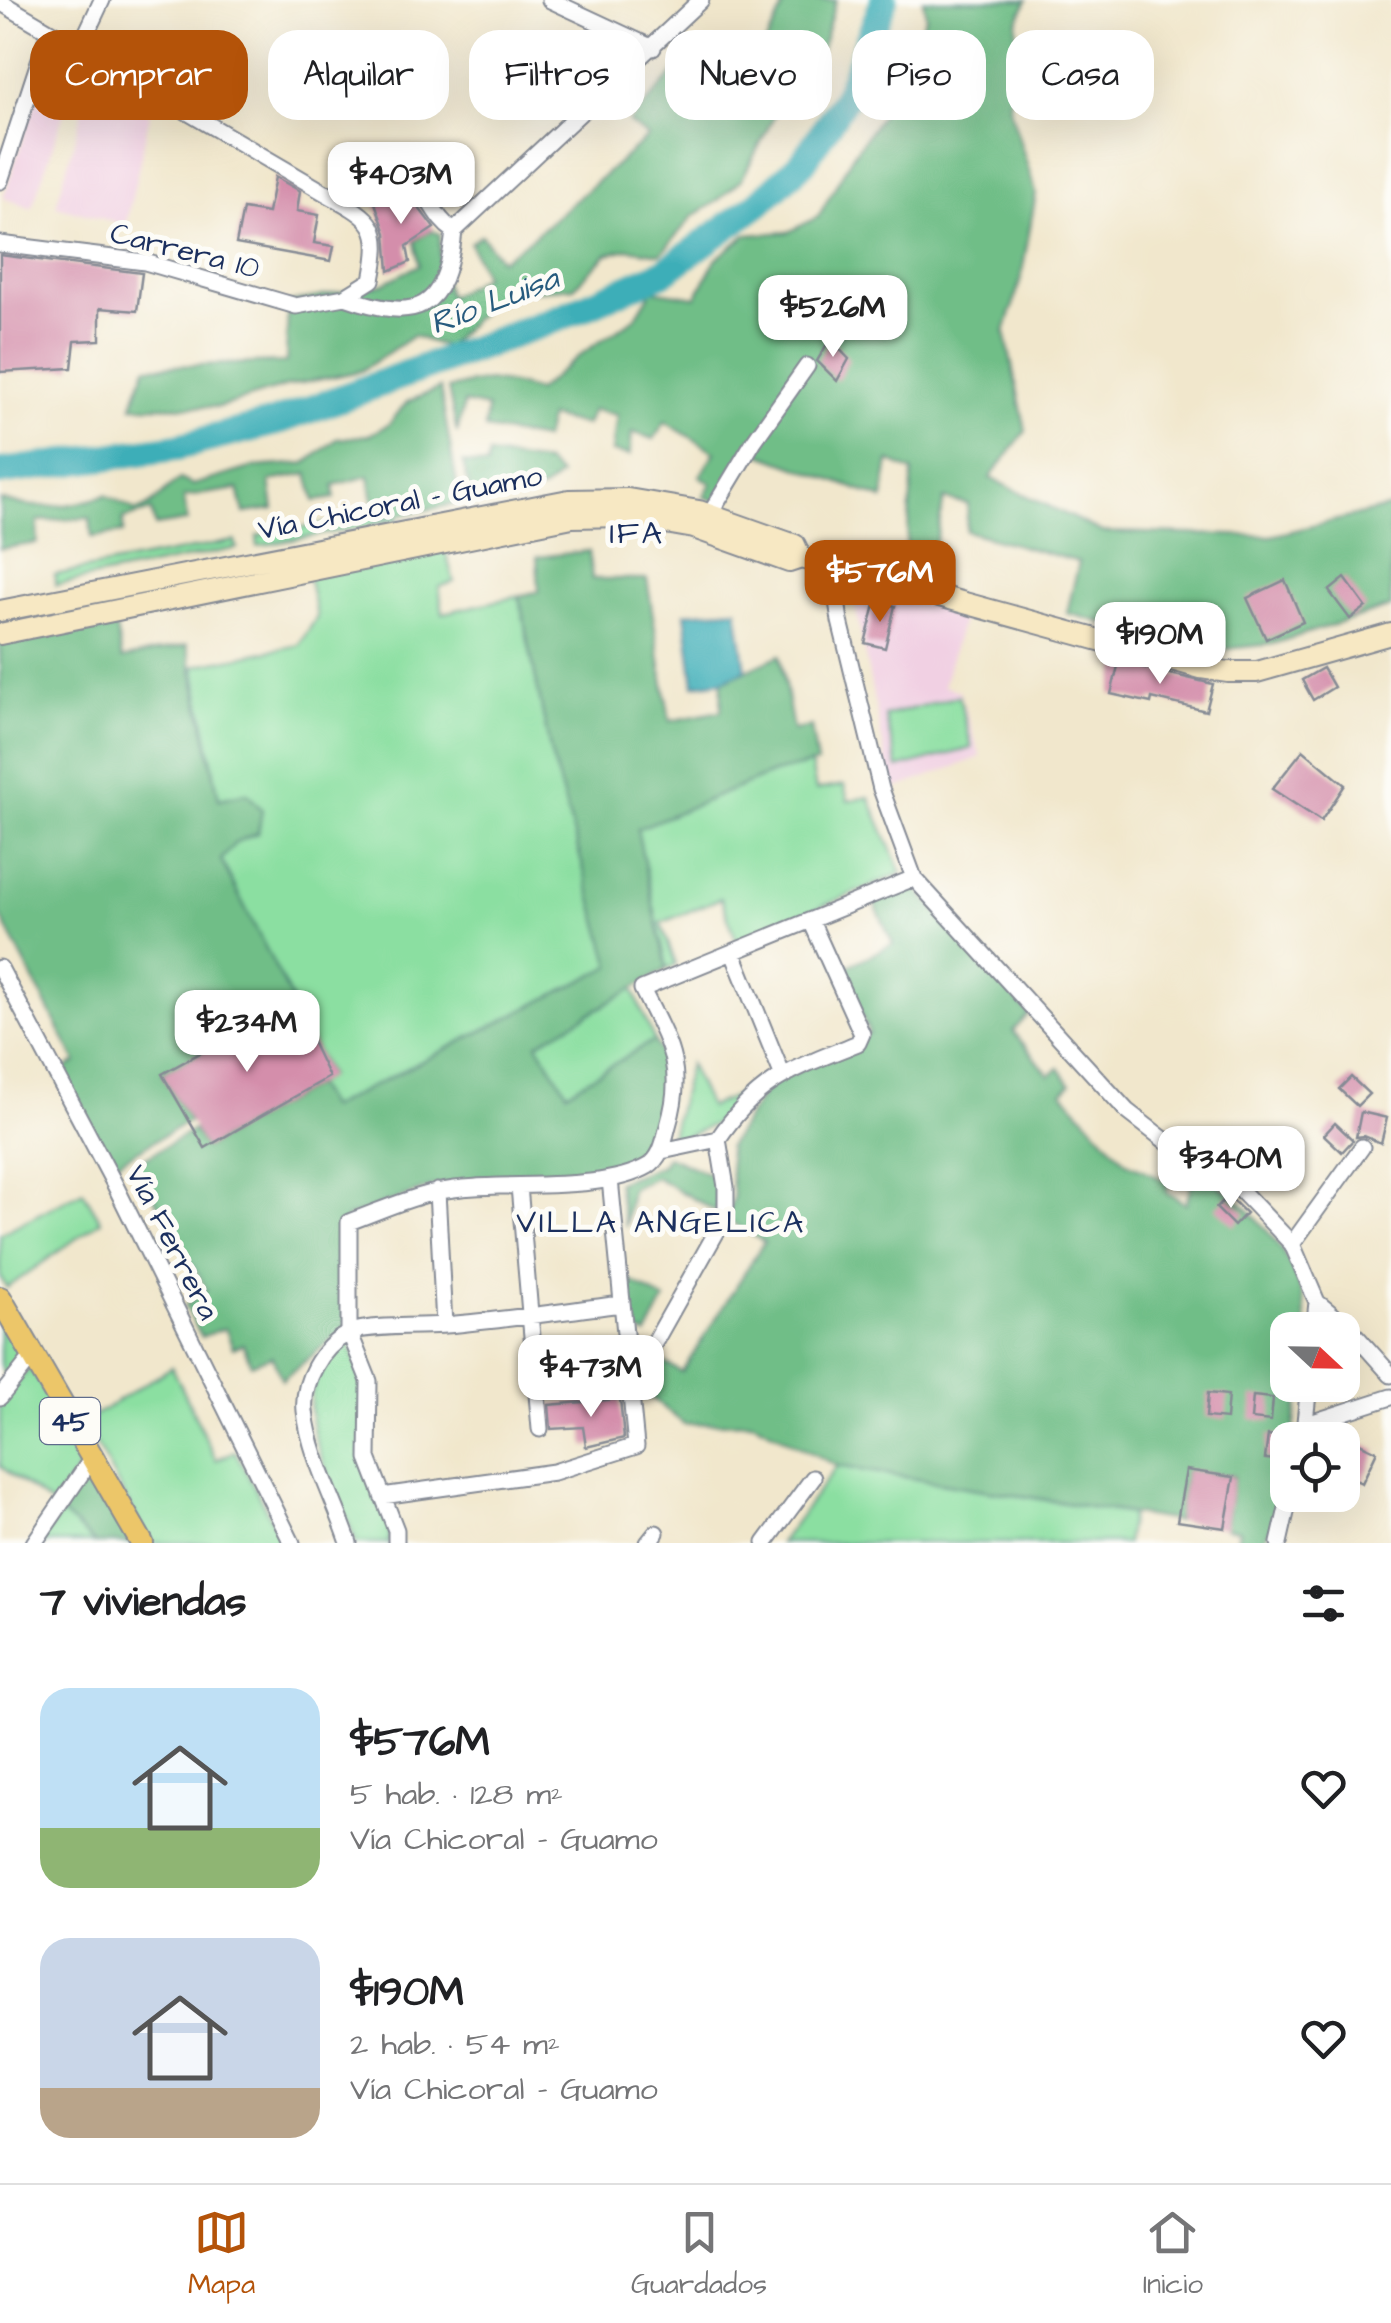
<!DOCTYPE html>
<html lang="es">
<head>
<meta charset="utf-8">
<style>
	:root { --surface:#fff; --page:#f2f2f2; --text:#202124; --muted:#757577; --line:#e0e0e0; --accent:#b45309 }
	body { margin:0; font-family:"Architects Daughter",sans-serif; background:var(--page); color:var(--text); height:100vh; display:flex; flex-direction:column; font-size:38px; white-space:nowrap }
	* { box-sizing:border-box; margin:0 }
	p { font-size:32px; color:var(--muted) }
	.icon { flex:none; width:55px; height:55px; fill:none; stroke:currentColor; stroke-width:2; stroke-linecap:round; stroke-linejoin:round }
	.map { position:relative; height:1543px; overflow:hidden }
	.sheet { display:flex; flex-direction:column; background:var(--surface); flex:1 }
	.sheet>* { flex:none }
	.top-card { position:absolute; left:30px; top:30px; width:1332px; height:90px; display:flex; gap:20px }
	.needle { width:65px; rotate:112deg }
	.controls { position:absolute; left:1270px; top:1312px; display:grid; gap:20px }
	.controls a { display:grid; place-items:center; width:90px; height:90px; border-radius:20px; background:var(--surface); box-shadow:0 10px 40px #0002; font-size:50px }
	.price { position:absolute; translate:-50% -85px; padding:0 22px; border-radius:20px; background:#fff; color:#222; font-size:32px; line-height:65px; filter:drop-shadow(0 2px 5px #0008) }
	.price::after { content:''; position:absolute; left:50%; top:60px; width:30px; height:22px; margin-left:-15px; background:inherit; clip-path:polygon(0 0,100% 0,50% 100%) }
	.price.selected { background:var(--accent); color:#fff }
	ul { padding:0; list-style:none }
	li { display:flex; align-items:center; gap:30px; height:250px; padding:0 40px }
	li span { display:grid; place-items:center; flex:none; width:280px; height:200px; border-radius:30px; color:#555 }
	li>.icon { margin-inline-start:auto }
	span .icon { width:120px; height:120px; fill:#fffc; stroke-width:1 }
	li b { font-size:42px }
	h2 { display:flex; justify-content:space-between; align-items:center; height:120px; padding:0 40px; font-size:42px }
	.tag { padding:0 35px; border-radius:30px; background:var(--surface); box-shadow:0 10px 40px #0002; font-size:35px; line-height:90px }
	.tag.selected { background:var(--accent); color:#fff }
	.tab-bar { display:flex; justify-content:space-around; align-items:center; height:140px; border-top:2px solid var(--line); background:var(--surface); font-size:28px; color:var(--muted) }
	.tab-bar a { display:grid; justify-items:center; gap:5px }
	.tab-bar .selected { color:var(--accent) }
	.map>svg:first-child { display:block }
	.built { fill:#f1d0e3 }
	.green { fill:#8bdfa1; stroke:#538780; stroke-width:2.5 }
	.forest { fill:#70be87; stroke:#467672; stroke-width:2.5 }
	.water { fill:#3eaeb8; stroke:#2c6e8b; stroke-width:2.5 }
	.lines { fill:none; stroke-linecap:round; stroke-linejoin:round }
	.river { stroke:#3eaeb8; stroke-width:28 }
	.building { fill:#d48eab }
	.street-casing { stroke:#868b95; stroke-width:19 }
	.secondary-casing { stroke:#868b95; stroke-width:24 }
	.primary-casing { stroke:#868b95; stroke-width:26 }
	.street { stroke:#fff; stroke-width:15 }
	.secondary { stroke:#f7e8c3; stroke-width:20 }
	.primary { stroke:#ecc669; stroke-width:22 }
	.labels { text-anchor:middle; stroke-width:10; stroke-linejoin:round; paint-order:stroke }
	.shield { fill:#fdfcf7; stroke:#5f6c8c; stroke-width:2.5 }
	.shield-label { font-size:28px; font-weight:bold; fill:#1b2f5e }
	.street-label { font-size:30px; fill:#1b2f5e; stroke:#fdfcf7 }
	.water-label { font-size:32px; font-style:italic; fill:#275b7e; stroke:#fdfcf7 }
	.neighbourhood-label { font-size:32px; letter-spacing:2.5px; fill:#1b2f5e; stroke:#fdfcf7 }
</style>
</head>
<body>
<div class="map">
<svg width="1391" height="1543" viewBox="0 0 1391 1543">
	<rect width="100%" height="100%" fill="#fdfcf7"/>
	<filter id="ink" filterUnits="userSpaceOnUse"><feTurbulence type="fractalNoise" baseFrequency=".01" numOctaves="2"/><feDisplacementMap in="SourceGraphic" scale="20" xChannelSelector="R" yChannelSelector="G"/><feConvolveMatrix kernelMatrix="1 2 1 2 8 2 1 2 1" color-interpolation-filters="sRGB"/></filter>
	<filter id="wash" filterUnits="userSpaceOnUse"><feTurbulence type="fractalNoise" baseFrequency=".0048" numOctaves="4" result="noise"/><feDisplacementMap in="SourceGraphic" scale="40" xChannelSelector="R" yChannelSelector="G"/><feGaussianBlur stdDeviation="2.25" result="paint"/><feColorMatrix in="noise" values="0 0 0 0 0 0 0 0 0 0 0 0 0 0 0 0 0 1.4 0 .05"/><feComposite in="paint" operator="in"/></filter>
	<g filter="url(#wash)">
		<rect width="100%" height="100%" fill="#f1e7cc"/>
		<!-- built -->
		<path class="built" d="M43 79 72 89 32 208 3 198Z
			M87 95 150 114 126 225 56 206Z
			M851 585 964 613 943 686 959 691 981 757 892 790Z"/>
		<!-- green -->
		<path class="green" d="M396 511 398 520 258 546 257 536Z
			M235 541 237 548 56 585 54 575Z
			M444 546 454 582 439 587 443 613 519 596 551 754 612 966 328 1108 311 1087 329 1076 221 860 235 842 258 833 219 800 194 666 299 645 317 617 308 576Z
			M959 696 972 748 898 768 885 716Z
			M811 764 816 790 844 785 848 801 869 797 902 873 737 942 721 898 661 923 676 965 667 969 636 829 773 773Z
			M632 987 654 1040 567 1093 536 1044Z
			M689 1064 709 1107 746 1091 714 1124 669 1144Z
			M83 1191 101 1221 7 1288 0 1277V1234Z
			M0 1309 25 1357 7 1380 0 1364Z
			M349 1340 363 1384 364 1457 390 1528 389 1543H356C342 1498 298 1432 314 1383 320 1367 338 1352 349 1340Z
			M30 1367 87 1457 52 1505 0 1466V1404Z
			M172 1367 216 1460 235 1451 284 1543H150L84 1422Z
			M837 1466 1131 1514 1126 1543H780Z
			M61 1513 95 1543H40Z"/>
		<!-- forest -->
		<path class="forest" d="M774 0H836L818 61 784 97 742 179 716 202 693 216 661 254 628 249 607 254 574 287 525 291 485 308 446 347 413 336 361 371 287 386 219 407 132 406 146 367 286 362 288 303 382 284 419 265 415 241 431 230 440 234V268L449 297 484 276 470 243 481 235 501 260 533 237 648 137 629 123 691 54 747 81 783 8Z
			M923 0H1027L1017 23 1009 106 1036 193 1021 279 1005 332 1026 431 990 478 1102 532 1271 536 1391 507V607L1272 644 1207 651 1067 613 1079 562 966 531 968 504 944 499 930 572 905 563 913 472 889 461 883 499 750 450 722 503 704 497 711 483 700 476 715 452 665 422 654 439 632 432 630 455 612 452 617 415 592 410 586 425 549 417 544 439 485 429 487 408 464 403 457 433 448 389C482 378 503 379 537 391L580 355 635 318 652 290 696 297 716 259 746 235 788 232 818 217 853 155 886 108 926 16Z
			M440 388 460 503 376 520 369 476 334 485 335 498 315 501 308 474 270 481 274 509 244 513 238 489 184 497 187 521 155 526 151 511 123 519V533L92 537 90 518 38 521 37 543 0 549V500C37 510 70 508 106 495L136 511C157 505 162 491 180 479L193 485 254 467 306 463 337 439 369 435 389 424 407 402Z
			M489 455 546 463 560 476 543 489 473 504 463 463 487 466Z
			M589 551 592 579H647L670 721 721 711 722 681 780 655 793 730 811 727 817 763 773 773 637 829 667 969 537 1044 567 1092 654 1040C681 1087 663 1117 642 1162L606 1175 434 1186 346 1218V1328L282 1380 272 1356 251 1364 243 1344 233 1348 225 1328 201 1337 185 1305 207 1290 134 1164 194 1130 205 1148 315 1085 329 1108 611 966 551 754 519 596 539 591 537 557Z
			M113 615 122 659 187 645 219 799 247 793 262 810 258 833 236 842 221 860 293 1002 162 1074 189 1121 109 1167 56 1074 76 1062 0 915V641Z
			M912 884 1029 1014 1013 1031 1049 1075 1059 1068 1070 1084 1063 1092 1125 1161 1168 1182 1167 1192 1186 1204 1195 1170C1249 1201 1310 1264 1305 1330H1288V1385H1301L1292 1440H1288C1287 1463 1283 1528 1261 1540 1254 1543 1245 1543 1237 1543L1239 1530 1225 1528 1234 1476 1186 1471 1177 1521 837 1466 753 1422 684 1424 652 1398H635L631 1350 650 1348 648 1354 682 1372 764 1242 726 1219 733 1198 728 1147 766 1088 869 1033 842 969 893 944 873 900Z
			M667 1156 717 1177V1212L655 1177 631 1189 625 1227 617 1182 662 1165Z
			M627 1279 665 1300 647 1335 632 1330Z
			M92 1465 139 1543H95L61 1513Z"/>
		<!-- water -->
		<path class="water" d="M737 609 746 670 722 681 694 685 685 613Z"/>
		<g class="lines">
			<!-- river -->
			<path class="river" d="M0 472 177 447 273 423 561 317 664 272 758 204 803 162 847 95 884 0"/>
		</g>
		<g id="blocks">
			<!-- building -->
			<path class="building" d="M275 177 300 191 297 211 319 215 314 243 334 246 331 261 236 244 243 209 268 213Z
				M410 196 434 228 407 246 410 262 389 271 386 233 374 200Z
				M0 255 142 273 137 311 100 308V340L75 341 72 368 0 372Z
				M830 339 849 359 837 381 817 361Z
				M1345 578 1366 607 1350 619 1329 591Z
				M1285 580 1303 622 1266 639 1247 598Z
				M876 601 895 606 885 648 865 643Z
				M1119 662 1213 684 1206 711 1152 698 1151 703 1111 694Z
				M1323 668 1334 687 1313 700 1302 680Z
				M1303 750 1345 785 1321 821 1272 789Z
				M293 1002 329 1077 205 1148 162 1074Z
				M1351 1077 1369 1094 1357 1106 1339 1089Z
				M1361 1112 1387 1118 1381 1143 1364 1136 1356 1137Z
				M1335 1123 1353 1140 1342 1152 1324 1135Z
				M1228 1196 1246 1213 1234 1226 1216 1208Z
				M1208 1393 1228 1395 1226 1419 1206 1417Z
				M1253 1396 1273 1398 1271 1421 1251 1419Z
				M620 1399 624 1438 586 1447 583 1427 551 1429 549 1405Z
				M1268 1435 1288 1437 1286 1461 1265 1459Z
				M1342 1435 1377 1451 1362 1483 1342 1474Z
				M1186 1470 1234 1477 1225 1528 1177 1521Z"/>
		</g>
	</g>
	<g filter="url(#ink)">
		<use href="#blocks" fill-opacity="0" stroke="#868b95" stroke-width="2.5"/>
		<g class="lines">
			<!-- street casing -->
			<g class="street-casing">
				<path id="street" d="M550 0 653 48
					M0 2 327 194 413 184C431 196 433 217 454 231
					M78 51 102 0
					M0 181 48 34
					M454 231 701 0
					M0 244 145 262 296 306 345 297 372 280C383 224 374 220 327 194
					M345 297C418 323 446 310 454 231
					M710 514 754 441 807 366
					M832 567 840 621 881 789 914 878 1127 1111 1176 1149 1233 1182 1292 1244 1317 1302 1314 1330
					M733 953 782 1074
					M0 968 114 1183 292 1543
					M662 1151 718 1139C758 1079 794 1069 858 1043L862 1034 811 921
					M519 1186 540 1429
					M437 1191 444 1325
					M1292 1244 1362 1147
					M1317 1302 1350 1329 1391 1375
					M653 1345 726 1215V1187L718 1139
					M0 1397 32 1357
					M1307 1424 1391 1397
					M1303 1440 1309 1385
					M382 1496 554 1472 636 1446 610 1179
					M34 1543 92 1458
					M349 1543C335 1500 310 1457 305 1411 302 1382 321 1348 347 1334 363 1324 424 1327 446 1325 505 1320 564 1311 622 1304
					M396 1543V1530L368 1458 369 1381 349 1331V1222C377 1212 407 1198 436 1192 494 1179 598 1195 648 1166 662 1157 664 1140 668 1126 686 1066 668 1042 642 989L914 878
					M648 1543 656 1533
					M765 1543 813 1478
					M1279 1543 1290 1495"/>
			</g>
			<!-- secondary casing -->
			<g class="secondary-casing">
				<path id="secondary" d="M0 611 569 500 628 499 699 511 795 545 801 558
					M0 634 572 517 626 516 694 528 789 562 801 558 1201 668 1228 672H1257L1391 634"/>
			</g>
			<!-- primary casing -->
			<g class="primary-casing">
				<path id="primary" d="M0 1298 142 1543"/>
			</g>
			<!-- street -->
			<use href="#street" class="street"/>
			<!-- secondary -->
			<use href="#secondary" class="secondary"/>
			<!-- primary -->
			<use href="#primary" class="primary"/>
		</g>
	</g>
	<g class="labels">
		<!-- shield labels -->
		<rect class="shield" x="40" y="1398" width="60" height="46" rx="8"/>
		<g class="shield-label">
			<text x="70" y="1431">45</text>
		</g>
		<!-- street labels -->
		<g class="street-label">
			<text transform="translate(185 250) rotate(14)" y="10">Carrera 10</text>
			<text transform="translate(400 502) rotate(-11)" y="10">Vía Chicoral - Guamo</text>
			<text transform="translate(173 1242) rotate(63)" y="10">Vía Ferrera</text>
		</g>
		<!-- water labels -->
		<g class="water-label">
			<text transform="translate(494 300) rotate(-21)" y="11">Río Luisa</text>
		</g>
		<!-- neighbourhood labels -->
		<g class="neighbourhood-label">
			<text x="637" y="543">IFA</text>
			<text x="661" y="1232">VILLA ANGELICA</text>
		</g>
	</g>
</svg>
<div class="controls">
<a><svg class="needle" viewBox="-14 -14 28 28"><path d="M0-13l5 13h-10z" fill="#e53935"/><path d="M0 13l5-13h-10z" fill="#757577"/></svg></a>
<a><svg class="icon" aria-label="locate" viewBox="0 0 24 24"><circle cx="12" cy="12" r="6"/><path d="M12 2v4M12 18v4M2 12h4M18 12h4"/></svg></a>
</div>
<b class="price" style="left:401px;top:227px">$403M</b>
<b class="price" style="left:833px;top:360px">$526M</b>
<b class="price selected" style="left:880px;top:625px">$576M</b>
<b class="price" style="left:1160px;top:687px">$190M</b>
<b class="price" style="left:247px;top:1075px">$234M</b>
<b class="price" style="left:1231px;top:1211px">$340M</b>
<b class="price" style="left:591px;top:1420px">$473M</b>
<div class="top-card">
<a class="tag selected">Comprar</a>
<a class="tag">Alquilar</a>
<a class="tag">Filtros</a>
<a class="tag">Nuevo</a>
<a class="tag">Piso</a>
<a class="tag">Casa</a>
</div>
</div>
<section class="sheet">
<h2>7 viviendas<svg class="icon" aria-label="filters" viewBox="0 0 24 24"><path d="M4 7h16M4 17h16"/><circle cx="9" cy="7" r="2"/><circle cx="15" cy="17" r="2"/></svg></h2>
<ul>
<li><span style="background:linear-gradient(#bfe0f5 70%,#8fb573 0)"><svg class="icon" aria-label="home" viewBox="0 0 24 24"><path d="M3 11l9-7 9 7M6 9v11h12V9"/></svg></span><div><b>$576M</b><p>5 hab. · 128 m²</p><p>Vía Chicoral - Guamo</p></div><svg class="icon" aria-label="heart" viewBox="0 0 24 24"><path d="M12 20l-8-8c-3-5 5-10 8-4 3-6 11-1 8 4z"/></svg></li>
<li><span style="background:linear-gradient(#c9d6e8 75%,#b9a48a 0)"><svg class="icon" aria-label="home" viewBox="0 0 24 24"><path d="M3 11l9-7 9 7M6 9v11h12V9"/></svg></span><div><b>$190M</b><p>2 hab. · 54 m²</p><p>Vía Chicoral - Guamo</p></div><svg class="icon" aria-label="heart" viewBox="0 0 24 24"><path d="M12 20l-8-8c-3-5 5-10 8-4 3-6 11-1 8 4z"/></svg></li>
</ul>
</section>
<nav class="tab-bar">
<a class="selected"><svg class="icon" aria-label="map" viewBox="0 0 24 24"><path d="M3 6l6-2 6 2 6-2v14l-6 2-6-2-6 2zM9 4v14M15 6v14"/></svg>Mapa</a>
<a><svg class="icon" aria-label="saved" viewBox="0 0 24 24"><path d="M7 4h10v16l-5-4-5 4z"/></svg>Guardados</a>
<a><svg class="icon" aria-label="home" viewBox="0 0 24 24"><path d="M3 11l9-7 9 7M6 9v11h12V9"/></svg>Inicio</a>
</nav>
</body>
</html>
